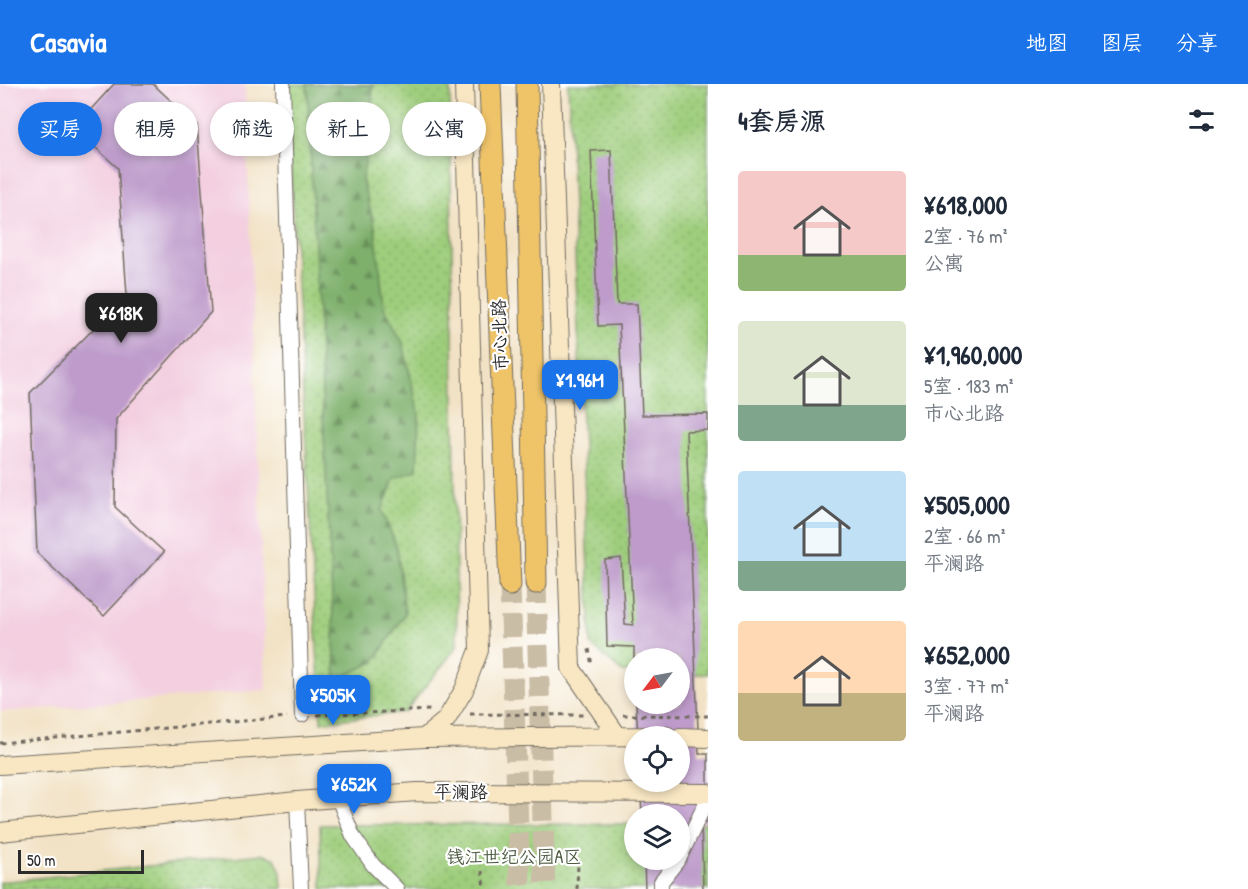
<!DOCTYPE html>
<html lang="zh">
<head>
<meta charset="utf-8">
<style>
	:root { --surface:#fff; --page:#f2f2f3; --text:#1f2937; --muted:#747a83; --accent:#1a73e8 }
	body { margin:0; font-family:"Patrick Hand","LXGW WenKai TC",sans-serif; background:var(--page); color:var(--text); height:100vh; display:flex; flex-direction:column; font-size:22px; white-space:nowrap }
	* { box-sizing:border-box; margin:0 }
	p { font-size:20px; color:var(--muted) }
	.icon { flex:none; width:33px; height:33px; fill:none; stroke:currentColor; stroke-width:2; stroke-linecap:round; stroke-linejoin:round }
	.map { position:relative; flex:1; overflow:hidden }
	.side { display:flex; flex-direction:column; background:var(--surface); width:540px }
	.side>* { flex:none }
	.guide { position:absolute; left:18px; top:18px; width:570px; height:54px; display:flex; gap:12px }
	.needle { width:39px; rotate:238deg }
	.tools { position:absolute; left:624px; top:564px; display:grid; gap:12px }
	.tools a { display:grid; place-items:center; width:66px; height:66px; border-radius:50%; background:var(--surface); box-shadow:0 3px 9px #0003; font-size:30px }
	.scale { position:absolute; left:18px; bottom:15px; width:126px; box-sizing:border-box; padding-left:6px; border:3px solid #2b2b2b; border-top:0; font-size:16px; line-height:21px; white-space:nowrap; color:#2b2b2b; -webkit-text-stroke:4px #fff; paint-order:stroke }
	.price { position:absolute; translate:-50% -51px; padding:0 14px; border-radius:12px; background:var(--accent); color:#fff; font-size:20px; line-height:39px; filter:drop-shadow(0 2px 3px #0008) }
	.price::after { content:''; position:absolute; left:50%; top:36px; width:18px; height:14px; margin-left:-9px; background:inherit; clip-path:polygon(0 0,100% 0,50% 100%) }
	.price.on { background:#222; color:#fff }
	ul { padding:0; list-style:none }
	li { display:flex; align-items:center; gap:18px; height:150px; padding:0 30px }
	li span { display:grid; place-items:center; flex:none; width:168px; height:120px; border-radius:6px; color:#555 }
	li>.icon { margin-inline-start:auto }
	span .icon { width:72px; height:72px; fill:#fffc; stroke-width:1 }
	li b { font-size:26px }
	h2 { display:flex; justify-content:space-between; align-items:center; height:72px; padding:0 30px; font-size:26px }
	.tag { padding:0 21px; border-radius:27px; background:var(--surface); box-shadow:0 3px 9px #0003; font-size:21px; line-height:54px }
	.tag.on { background:var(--accent); color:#fff }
	header { display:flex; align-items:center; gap:36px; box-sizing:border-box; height:84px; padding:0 30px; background:var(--accent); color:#fff }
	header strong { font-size:28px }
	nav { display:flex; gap:33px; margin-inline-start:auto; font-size:21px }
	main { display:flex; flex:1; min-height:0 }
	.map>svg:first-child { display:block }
	.built { fill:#f3cfe0 }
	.green { fill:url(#green-dots); stroke:#647c54; stroke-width:1.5 }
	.forest { fill:url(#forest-firs); stroke:#546e4c; stroke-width:1.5 }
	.building { fill:#be9bcb }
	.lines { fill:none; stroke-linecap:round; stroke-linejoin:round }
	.primary-tunnel { stroke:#cabda6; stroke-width:21; stroke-dasharray:21 10; stroke-linecap:butt }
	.street-casing { stroke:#716b61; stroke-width:16 }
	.secondary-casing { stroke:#716b61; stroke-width:20 }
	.primary-casing { stroke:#716b61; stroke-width:23 }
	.path { stroke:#716b61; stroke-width:3; stroke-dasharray:4.5 4.5; stroke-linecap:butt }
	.street { stroke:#fff; stroke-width:14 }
	.secondary { stroke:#f9e7c3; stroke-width:18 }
	.primary { stroke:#efc469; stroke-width:21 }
	.labels { text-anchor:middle; stroke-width:4.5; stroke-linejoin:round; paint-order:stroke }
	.street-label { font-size:18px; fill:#2b2b2b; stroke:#fff }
	.park-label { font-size:18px; fill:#4e5c43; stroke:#fff }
</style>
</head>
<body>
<header>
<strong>Casavia</strong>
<nav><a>地图</a><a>图层</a><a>分享</a></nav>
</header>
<main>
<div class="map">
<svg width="708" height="805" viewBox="0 0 708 805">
	<defs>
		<pattern id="green-dots" width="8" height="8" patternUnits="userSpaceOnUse" patternTransform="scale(1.5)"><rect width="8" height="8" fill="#9ecd7c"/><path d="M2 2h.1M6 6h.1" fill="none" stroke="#88b06b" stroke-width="1.8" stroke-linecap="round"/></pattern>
		<pattern id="forest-firs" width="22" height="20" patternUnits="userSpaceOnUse" patternTransform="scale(1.5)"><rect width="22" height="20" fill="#7eb06c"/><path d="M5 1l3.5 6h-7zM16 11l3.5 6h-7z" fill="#678f59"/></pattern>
	</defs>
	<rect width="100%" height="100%" fill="#fff"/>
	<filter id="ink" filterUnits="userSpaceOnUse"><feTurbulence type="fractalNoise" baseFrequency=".0167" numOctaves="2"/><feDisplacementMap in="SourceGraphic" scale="12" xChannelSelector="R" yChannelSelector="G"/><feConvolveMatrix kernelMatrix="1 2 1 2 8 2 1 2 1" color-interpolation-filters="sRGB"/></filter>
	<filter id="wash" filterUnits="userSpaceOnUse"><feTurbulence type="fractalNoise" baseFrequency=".008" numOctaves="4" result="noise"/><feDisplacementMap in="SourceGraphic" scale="24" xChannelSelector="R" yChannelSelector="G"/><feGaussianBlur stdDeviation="1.35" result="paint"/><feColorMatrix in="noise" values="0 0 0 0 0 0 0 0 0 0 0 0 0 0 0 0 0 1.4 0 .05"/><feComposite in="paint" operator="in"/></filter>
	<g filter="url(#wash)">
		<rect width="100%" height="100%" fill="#f2e2c5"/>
		<!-- built -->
		<path class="built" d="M0 0H245L266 606 0 628Z"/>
		<!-- green -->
		<path class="green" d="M286 0H450L457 563 405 628 321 638Z
			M568 0H708V590H680V574H634V588H622L591 561Z
			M634 740V776H680V740H708V805H322L320 741Z
			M261 770 275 774 281 788 282 805H0V798Z"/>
		<!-- forest -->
		<path class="forest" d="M307 0 373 1 370 51 362 96 375 143 384 223 403 259 419 331 417 386 394 395 382 426 397 464 405 530 374 578 336 596Z"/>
		<g id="blocks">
			<!-- building -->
			<path class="building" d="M114 0H153L197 41 211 228 116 335 115 423 164 468 104 532 37 469 30 309 127 211 118 84 74 44Z
				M611 66 617 220H637L642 331 708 330V346L686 347 699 670H708V738L701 737 703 805H645L644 776H680V730H642L640 698H680V652H638L636 620H680V574H634V563L607 562 605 476 621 474 625 540 633 541 619 241 598 242 591 67Z"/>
		</g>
	</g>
	<g filter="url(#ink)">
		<use href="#blocks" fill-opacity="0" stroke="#716b61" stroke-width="1.5"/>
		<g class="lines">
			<!-- primary-tunnel -->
			<path class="primary-tunnel" d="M536 499 545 805
				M510 501 520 805"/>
			<!-- street casing -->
			<g class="street-casing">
				<path id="street" d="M283 0 302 631
					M338 714 353 752 373 781 397 805
					M297 717 301 805
					M680 773 708 714
					M661 805V798L678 776"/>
			</g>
			<!-- secondary casing -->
			<g class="secondary-casing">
				<path id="secondary" d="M551 0 571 584 617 651
					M680 653 708 654
					M424 654 446 636 464 606 479 566 464 0
					M0 681 424 654 667 652
					M0 748 297 717 417 708 708 709"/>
			</g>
			<!-- primary casing -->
			<g class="primary-casing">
				<path id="primary" d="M490 0 510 501
					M527 0 536 499"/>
			</g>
			<!-- path -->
			<path class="path" d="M589 565 592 582
				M470 630 583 631
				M317 631 431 626
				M623 631 708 632
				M0 659 287 633
				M482 787 484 805
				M577 805 578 779"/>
			<!-- street -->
			<use href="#street" class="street"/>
			<!-- secondary -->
			<use href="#secondary" class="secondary"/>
			<!-- primary -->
			<use href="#primary" class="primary"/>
		</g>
	</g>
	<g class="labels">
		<!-- street labels -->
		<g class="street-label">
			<text transform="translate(500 251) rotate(-92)" y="6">市心北路</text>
			<text x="461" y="714">平澜路</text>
		</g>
		<!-- park labels -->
		<g class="park-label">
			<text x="514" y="779">钱江世纪公园A区</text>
		</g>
	</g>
</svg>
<div class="tools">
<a><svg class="needle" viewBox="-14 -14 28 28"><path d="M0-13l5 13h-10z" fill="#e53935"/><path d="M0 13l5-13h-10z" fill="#747a83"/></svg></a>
<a><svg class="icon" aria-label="locate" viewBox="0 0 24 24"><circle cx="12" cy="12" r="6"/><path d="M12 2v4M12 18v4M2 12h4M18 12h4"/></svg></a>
<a><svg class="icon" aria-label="layers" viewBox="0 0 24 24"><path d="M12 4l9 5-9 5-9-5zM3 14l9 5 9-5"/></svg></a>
</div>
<div class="scale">50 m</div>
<b class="price on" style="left:121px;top:260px">¥618K</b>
<b class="price" style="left:580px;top:327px">¥1.96M</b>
<b class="price" style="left:333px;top:642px">¥505K</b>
<b class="price" style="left:354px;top:731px">¥652K</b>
<div class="guide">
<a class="tag on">买房</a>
<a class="tag">租房</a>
<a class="tag">筛选</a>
<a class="tag">新上</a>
<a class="tag">公寓</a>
</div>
</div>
<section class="side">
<h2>4套房源<svg class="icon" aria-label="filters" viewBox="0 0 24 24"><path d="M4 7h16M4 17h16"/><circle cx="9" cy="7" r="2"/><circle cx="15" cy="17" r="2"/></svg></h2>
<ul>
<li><span style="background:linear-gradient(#f6c9c9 70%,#8fb573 0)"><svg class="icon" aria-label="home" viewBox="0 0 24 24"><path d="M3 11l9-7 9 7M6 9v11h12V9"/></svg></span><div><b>¥618,000</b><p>2室 · 76 m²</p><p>公寓</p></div></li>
<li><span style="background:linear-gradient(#dfe7d0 70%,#7fa58c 0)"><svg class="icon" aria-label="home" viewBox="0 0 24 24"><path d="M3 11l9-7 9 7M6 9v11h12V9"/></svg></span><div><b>¥1,960,000</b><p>5室 · 183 m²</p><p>市心北路</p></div></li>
<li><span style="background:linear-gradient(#bfe0f5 75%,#7fa58c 0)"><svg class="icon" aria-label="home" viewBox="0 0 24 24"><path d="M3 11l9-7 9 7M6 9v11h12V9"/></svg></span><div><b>¥505,000</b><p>2室 · 66 m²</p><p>平澜路</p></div></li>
<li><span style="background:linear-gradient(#ffd9b3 60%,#c2b280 0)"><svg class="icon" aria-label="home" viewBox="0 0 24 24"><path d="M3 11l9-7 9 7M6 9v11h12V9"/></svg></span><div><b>¥652,000</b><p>3室 · 77 m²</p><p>平澜路</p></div></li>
</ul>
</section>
</main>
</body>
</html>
